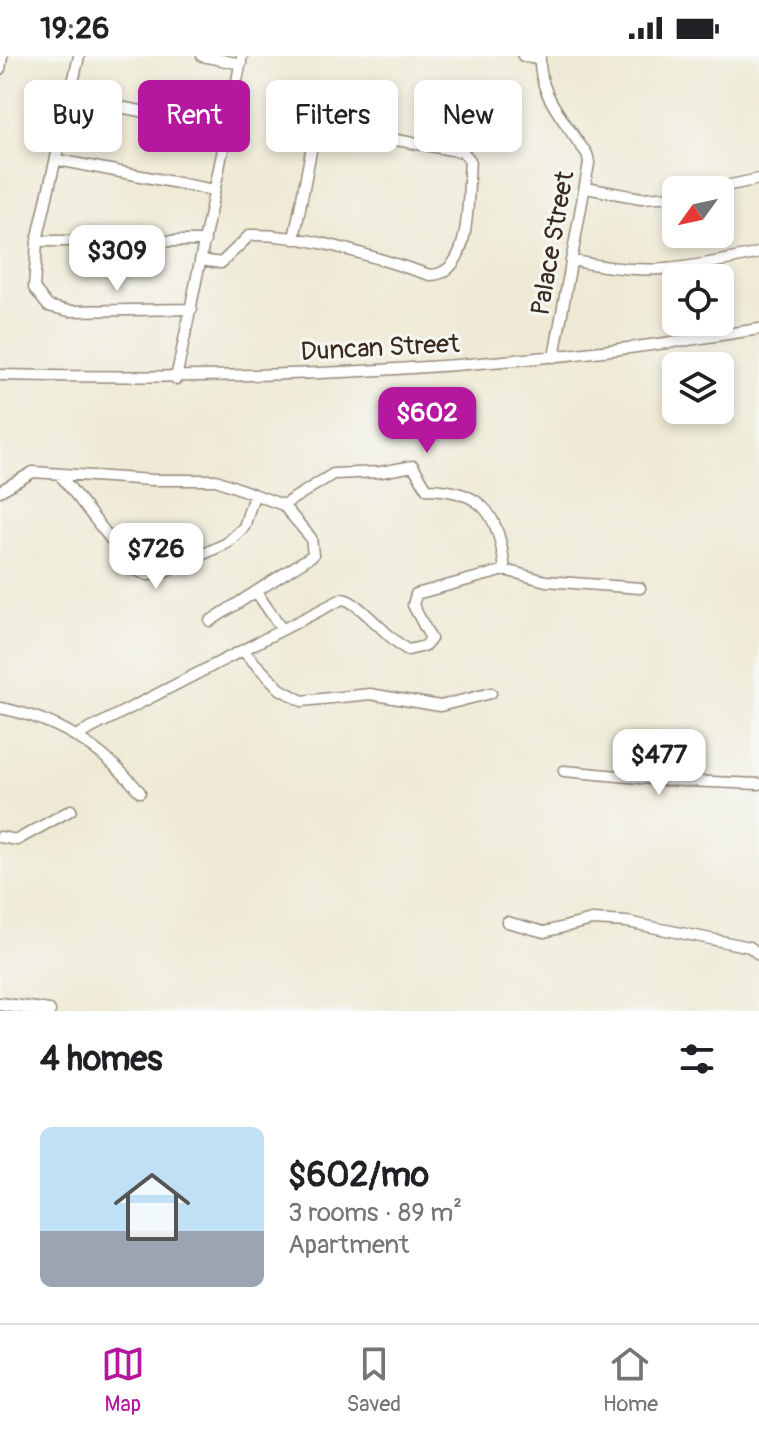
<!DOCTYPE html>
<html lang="en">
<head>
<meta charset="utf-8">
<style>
	:root { --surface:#fff; --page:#f2f2f2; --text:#202124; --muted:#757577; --line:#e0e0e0; --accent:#b5179e }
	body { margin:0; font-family:Pangolin,sans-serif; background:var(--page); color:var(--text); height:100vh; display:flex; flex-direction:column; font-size:30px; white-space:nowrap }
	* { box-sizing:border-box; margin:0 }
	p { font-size:26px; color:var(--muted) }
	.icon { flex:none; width:44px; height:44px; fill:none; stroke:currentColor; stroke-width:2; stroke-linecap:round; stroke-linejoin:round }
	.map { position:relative; height:955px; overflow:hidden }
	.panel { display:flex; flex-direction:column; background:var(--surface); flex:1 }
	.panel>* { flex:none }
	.hud { position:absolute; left:24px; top:24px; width:712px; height:72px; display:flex; gap:16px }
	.needle { width:52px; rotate:237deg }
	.buttons { position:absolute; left:662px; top:120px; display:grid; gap:16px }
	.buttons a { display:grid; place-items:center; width:72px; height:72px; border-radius:12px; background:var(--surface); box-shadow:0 4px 12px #0003; font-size:40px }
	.price { position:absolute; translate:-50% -68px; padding:0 18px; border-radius:16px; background:#fff; color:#222; font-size:26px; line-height:52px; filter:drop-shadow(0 2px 4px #0008) }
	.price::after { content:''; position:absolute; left:50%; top:48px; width:24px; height:18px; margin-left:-12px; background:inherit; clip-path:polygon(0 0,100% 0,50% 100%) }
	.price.active { background:var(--accent); color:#fff }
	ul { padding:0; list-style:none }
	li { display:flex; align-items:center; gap:24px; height:200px; padding:0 40px }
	li span { display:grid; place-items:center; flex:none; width:224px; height:160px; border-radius:12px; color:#555 }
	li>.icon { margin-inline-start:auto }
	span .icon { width:96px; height:96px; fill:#fffc; stroke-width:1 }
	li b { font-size:34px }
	h2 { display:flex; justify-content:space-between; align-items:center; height:96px; padding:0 40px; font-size:34px }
	.tag { padding:0 28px; border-radius:12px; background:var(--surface); box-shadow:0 4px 12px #0003; font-size:28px; line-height:72px }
	.tag.active { background:var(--accent); color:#fff }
	.status { display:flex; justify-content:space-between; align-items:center; height:56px; padding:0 40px; background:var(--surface); direction:ltr }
	.status svg { height:22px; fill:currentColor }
	.menu { display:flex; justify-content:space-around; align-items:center; height:112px; border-top:2px solid var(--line); background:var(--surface); font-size:22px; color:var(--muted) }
	.menu a { display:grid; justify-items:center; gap:4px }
	.menu .active { color:var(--accent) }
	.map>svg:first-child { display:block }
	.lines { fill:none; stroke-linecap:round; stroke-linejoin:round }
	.minor-casing { stroke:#948a7a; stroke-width:13 }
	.major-casing { stroke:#948a7a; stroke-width:15 }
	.minor { stroke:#fff; stroke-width:10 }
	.major { stroke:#fff; stroke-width:12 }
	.labels { text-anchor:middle; stroke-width:6; stroke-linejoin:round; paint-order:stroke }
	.street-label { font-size:26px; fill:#3b2a1e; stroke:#f6f6f2 }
</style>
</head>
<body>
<div class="status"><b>19:26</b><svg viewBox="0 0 49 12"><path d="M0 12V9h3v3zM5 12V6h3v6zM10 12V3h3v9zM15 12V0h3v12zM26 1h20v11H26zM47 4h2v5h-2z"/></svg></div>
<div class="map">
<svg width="759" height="955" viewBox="0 0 759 955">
	<rect width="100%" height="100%" fill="#f6f6f2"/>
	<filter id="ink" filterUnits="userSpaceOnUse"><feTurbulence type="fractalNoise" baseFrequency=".0125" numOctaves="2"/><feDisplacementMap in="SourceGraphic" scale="16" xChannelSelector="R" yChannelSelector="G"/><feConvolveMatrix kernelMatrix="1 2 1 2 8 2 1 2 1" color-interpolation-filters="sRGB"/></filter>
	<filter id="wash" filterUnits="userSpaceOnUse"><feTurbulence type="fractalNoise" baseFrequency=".006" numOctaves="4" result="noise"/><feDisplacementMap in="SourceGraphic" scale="32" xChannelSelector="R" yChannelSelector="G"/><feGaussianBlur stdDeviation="1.8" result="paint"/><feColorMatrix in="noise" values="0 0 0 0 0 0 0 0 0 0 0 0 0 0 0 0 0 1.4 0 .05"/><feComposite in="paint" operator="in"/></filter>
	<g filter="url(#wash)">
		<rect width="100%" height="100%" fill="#eeead5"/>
	</g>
	<g filter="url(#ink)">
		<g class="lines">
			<!-- minor casing -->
			<g class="minor-casing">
				<path id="minor" d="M79 0 37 185 34 232 48 250 69 255 192 253
					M202 0 241 8
					M523 0 539 4
					M540 0C538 35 560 59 578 86 584 95 588 95 589 107L554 301
					M0 13 2 0
					M71 42 227 71
					M58 104 214 134
					M586 132 641 142 676 140
					M707 134 759 123
					M37 185H205
					M201 204 221 207 250 179C311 178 372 201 430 219 474 219 467 136 470 104L463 96 341 74 325 79 312 90 294 183
					M571 204C644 221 687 213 759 197
					M0 319C254 325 508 315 759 273
					M176 323 242 0
					M60 419 135 514 148 519 161 518 227 487 244 471 254 439
					M0 435 33 416 152 424H216L283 449 311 482 313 499 210 565
					M283 449 333 418 381 416 413 410 427 433C485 434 499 460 505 514
					M257 537 281 572
					M243 595 280 633 302 645 370 638 440 650 491 637
					M0 652C59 663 101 691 140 736
					M78 679 342 543C359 544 388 584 408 594L425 590 431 583 413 549 416 538 505 514 546 525 640 532
					M564 715 663 724 759 728
					M0 781 17 784 71 754
					M507 866 544 876 592 864 627 866 750 891 759 899"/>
			</g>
			<!-- major casing -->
			<g class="major-casing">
				<path id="major" d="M0 948 49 955"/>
			</g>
			<!-- minor -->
			<use href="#minor" class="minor"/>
			<!-- major -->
			<use href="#major" class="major"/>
		</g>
	</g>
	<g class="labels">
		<!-- street labels -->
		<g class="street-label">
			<text transform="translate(552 187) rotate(-80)" y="9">Palace Street</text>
			<text transform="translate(380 291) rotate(-3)" y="9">Duncan Street</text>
		</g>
	</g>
</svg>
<div class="buttons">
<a><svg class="needle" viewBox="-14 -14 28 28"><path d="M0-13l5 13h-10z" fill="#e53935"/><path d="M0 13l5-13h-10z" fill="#757577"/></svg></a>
<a><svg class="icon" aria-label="locate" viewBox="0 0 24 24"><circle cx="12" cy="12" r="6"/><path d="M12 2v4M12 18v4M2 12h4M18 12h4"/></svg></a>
<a><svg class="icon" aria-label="layers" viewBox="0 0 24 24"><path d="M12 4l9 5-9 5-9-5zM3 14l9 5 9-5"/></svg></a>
</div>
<b class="price" style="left:117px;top:237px">$309</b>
<b class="price active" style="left:427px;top:399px">$602</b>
<b class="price" style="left:156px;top:535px">$726</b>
<b class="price" style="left:659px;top:741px">$477</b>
<div class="hud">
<a class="tag">Buy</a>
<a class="tag active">Rent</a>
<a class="tag">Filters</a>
<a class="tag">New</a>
</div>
</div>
<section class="panel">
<h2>4 homes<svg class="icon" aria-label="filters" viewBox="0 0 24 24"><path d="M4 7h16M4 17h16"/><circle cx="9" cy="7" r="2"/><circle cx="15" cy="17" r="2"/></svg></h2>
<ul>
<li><span style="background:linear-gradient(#bfe0f5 65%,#9aa5b1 0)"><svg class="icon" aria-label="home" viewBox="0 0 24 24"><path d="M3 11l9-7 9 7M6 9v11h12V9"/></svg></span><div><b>$602/mo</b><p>3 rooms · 89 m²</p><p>Apartment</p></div></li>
</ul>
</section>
<nav class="menu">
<a class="active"><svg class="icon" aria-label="map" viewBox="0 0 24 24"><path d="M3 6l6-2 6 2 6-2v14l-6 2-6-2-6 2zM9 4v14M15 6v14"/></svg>Map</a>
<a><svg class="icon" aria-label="saved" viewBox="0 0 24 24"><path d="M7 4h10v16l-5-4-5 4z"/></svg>Saved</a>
<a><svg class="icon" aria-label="home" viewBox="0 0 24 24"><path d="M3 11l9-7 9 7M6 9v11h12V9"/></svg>Home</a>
</nav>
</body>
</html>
